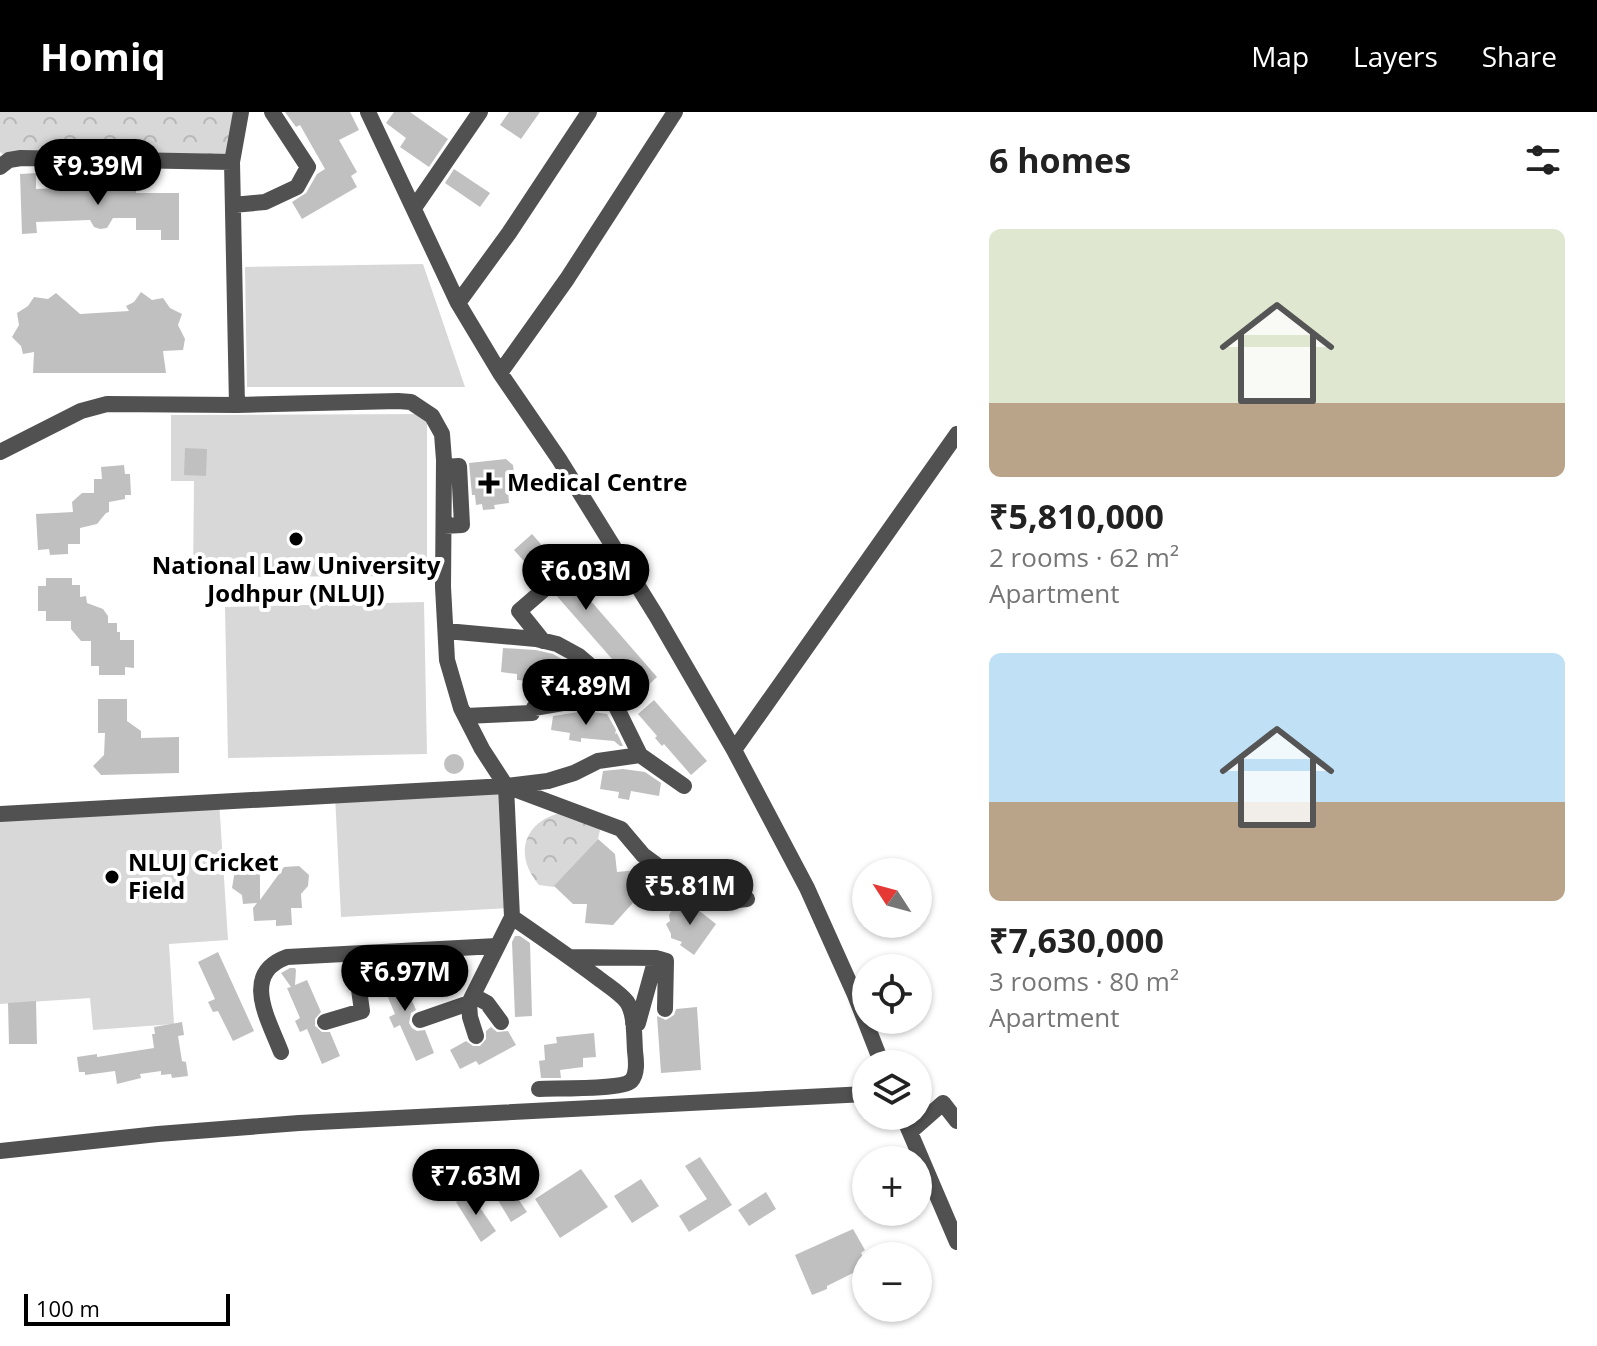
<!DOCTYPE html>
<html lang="en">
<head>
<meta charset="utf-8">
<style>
	:root { --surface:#fff; --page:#f6f6f6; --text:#222; --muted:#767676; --accent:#000 }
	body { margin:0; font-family:"Open Sans",sans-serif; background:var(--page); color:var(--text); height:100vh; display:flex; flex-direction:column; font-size:30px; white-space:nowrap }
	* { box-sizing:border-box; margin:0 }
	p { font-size:26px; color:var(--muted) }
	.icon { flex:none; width:44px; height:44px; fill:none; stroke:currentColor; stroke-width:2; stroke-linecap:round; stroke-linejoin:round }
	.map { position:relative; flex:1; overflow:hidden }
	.side { display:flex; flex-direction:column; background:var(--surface); width:640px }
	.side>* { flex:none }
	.needle { width:52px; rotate:306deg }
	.controls { position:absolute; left:852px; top:746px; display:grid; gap:16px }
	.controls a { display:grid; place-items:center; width:80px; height:80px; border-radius:50%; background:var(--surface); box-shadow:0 2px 6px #0004; font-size:40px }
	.scale { position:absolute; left:24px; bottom:20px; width:206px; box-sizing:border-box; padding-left:8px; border:4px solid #000; border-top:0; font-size:22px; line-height:28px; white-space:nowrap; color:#000; -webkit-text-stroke:6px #fff; paint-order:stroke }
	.price { position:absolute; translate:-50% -68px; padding:0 18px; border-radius:28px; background:var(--accent); color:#fff; font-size:26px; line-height:52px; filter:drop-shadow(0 2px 4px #0008) }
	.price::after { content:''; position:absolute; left:50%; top:48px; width:24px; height:18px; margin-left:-12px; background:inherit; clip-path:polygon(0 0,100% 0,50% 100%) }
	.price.active { background:#222; color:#fff }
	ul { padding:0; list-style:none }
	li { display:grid; align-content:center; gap:16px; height:424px; padding:0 32px }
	li span { display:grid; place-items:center; height:248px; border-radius:12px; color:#555 }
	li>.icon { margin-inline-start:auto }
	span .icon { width:144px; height:144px; fill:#fffc; stroke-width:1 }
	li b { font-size:34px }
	h2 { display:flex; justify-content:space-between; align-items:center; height:96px; padding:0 32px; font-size:34px }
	header { display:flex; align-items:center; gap:48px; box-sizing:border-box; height:112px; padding:0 40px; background:var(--accent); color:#fff }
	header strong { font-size:38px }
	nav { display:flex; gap:44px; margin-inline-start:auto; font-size:28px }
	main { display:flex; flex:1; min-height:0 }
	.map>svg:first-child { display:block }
	.green { fill:#d8d8d8 }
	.forest { fill:url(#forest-crowns) }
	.building { fill:#c0c0c0 }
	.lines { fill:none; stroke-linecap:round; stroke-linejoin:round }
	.minor { stroke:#515151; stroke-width:16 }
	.poi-dot { fill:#000; stroke:#fff; stroke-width:3 }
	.labels { text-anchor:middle; stroke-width:8; stroke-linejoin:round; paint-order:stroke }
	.poi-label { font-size:24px; font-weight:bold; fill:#000; stroke:#fff; text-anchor:start }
</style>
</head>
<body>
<header>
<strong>Homiq</strong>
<nav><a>Map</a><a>Layers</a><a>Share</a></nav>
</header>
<main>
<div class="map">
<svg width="957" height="1234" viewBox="0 0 957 1234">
	<defs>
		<pattern id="forest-crowns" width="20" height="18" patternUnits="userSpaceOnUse" patternTransform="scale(2)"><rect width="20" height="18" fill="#d8d8d8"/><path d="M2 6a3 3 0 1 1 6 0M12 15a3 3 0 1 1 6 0" fill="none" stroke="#b8b8b8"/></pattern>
	</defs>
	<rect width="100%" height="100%" fill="#fff"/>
	<!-- green -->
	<path class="green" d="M423 152 465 275H247L245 155Z
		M427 302V464L193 465 194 369H171V303Z
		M424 490 427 642 228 646 225 495Z
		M506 674 512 796 341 805 335 683Z
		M219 688 228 828 169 832 174 912 93 918 90 886 0 892V702Z"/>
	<!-- forest -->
	<path class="forest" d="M0 0H241L232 50 10 48 0 40Z
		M565 700 591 708 600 718 598 727 554 775 539 773C512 742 525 707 565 700Z"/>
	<!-- building -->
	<path class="building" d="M285 0H350L359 18 339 28 357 60 351 64 357 75 302 107 292 90 306 81 317 62 325 57 300 13 296 15Z
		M394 0H410L448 27 429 55 400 35 406 26 386 11Z
		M509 0H540L521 27 500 13Z
		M454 57 490 81 480 95 445 71Z
		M36 61V77L95 74 98 70H110V78H136V81H179V128H161V118H136V106H113L107 116 100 117 94 115 90 108 36 110 37 121 22 122 20 62Z
		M141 180 152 188 163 186 170 196 182 202 178 213 185 227 183 238 163 239 166 261H33L34 240 23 242 21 234 12 225 19 213 17 201 28 194 34 185 48 187 56 181 80 202 129 199 126 194 134 190Z
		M185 336 207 337 206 364 184 363Z
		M506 347 513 353 516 378 508 379 509 391 494 393 495 397 483 398 482 392 476 393 475 383H472L469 351Z
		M124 353 125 362H130L131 383H125V387L109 390V400L106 401 97 412 80 416V432H68V442L50 443 49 437 38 438 36 402 73 400 72 390 82 381H94V367H102L101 355Z
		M532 422 554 447 559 443 568 452 563 457 657 565 641 580 555 482 559 473 556 466 547 463 540 467 514 438Z
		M46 466H72V473H80V485L86 484 87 491 103 497 108 504V511H117V520H120V528H134V556L125 555V563H99V554H91V529H81L71 517V509H46V499H38V474H46Z
		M503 536 536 538 553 542 565 549 563 568 530 564V569L517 568V562L501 560Z
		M98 587H127V609L141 619V626L179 625V661L101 663 93 654 104 643 105 621H98Z
		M654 588 707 649 691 663 664 632 662 634 655 626 657 624 638 602Z
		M585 599 607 602 616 618 615 622 617 621 623 634H620L614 629 581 626V630L569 628 570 621 551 618 553 604Z
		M444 652a10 10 0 1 1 20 0a10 10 0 1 1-20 0Z
		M623 657 645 660 661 671 659 684 631 679 629 688 618 686 619 680 600 677 603 659Z
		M598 727 615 742 617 760 638 758 640 783 613 813 585 811 587 792H573L554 774Z
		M240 750H251L260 760V788L284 755 299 754 309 763 308 774 301 782 302 796H291L292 813 276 814V808L254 809 253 796 257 791 243 792 242 783 232 776 234 764Z
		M685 791 690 795 693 794 716 812 694 843 680 833 682 830 671 826V822L666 812 670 809 669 803 672 798 676 799Z
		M515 824H520L530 831 532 904 515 905 512 830Z
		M218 840 254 919 233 929 218 899 213 900 208 890 215 887 198 850Z
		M402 850 400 861 416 898 411 901 409 911 412 916 417 919 425 918 434 941 416 949 400 913 394 916 389 905 395 902 381 869 392 864 388 851Z
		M290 856H295L296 858 295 873 307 868 321 900 315 907V914L322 920H330L340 944 322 952 307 917 300 920 295 909 300 906 287 876 291 875 281 861Z
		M36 889 37 932H9L8 891Z
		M697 895 701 958 661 961 657 904 666 908 674 903 676 897Z
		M182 910 184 923 178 924 182 949 186 950 188 964 172 966 171 962 161 963V959L140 962 141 966 117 972 115 959 85 963V960H79L77 945 97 942V945L154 936 152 922H155L154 915Z
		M491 915 497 920 508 919 516 933 479 953 476 949 460 957 450 938 466 929 473 934H480L486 927V919Z
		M594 921 596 945 583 946V955L560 958 561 966H541L539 949 545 948 544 933 557 931 556 925Z
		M700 1045 732 1093 689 1120 679 1104 707 1087 685 1054Z
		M581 1057 608 1095 560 1126 535 1087Z
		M501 1061 527 1100 511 1110 487 1070Z
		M641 1067 659 1094 632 1111 614 1084Z
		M766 1080 776 1097 749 1114 738 1098Z
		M470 1081 496 1119 481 1130 456 1090Z
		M853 1117 865 1138 861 1141 866 1151V1163L858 1165 855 1160 827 1174V1177L812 1183 795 1143Z"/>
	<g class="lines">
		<!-- minor -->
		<path class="minor" d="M368 0 458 191 500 261 559 347 657 505 734 638 807 776 855 883 882 952
			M0 55 9 48 21 46 232 50
			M233 93 265 90 297 75 308 55 272 0
			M414 96 480 0
			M458 191 509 121 589 0
			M500 261 567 167 675 0
			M237 293 232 50 241 0
			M0 340 81 299 107 292 237 293 398 289 411 290 432 304 442 322 444 348 443 475 447 548 461 596 482 637 506 674 621 717 643 743 708 791 747 787
			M444 355 459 354 462 413 444 414
			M446 519 536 527 557 532 579 544 600 562 640 643 684 674
			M543 529 519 499 548 474
			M465 604 532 601 534 596 574 589 611 585
			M734 638 957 322
			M506 674 512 805C541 825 570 845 598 866 608 874 620 881 627 890 635 902 634 924 635 939 636 947 638 962 631 969 621 978 555 976 539 977
			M0 702 506 674 548 669 574 661 598 649 640 643
			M571 845 656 846 638 911H633
			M656 846 666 849 665 897
			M474 884 487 891 501 910
			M469 891 470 905 476 924
			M420 908 469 891 512 805
			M325 910 362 899 354 842
			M281 940C269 908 240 862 287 845L497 834
			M903 1004 957 1130
			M910 1020 943 991 957 1009
			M0 1039 158 1022 299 1011 866 982"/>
	</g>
	<!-- markers -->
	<g class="poi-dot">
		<path d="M485 359h8v8h8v8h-8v8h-8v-8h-8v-8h8z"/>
		<circle cx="296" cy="427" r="8"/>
		<circle cx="112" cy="765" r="8"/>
	</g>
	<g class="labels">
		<!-- poi labels -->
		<g class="poi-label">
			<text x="507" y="379">Medical Centre</text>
			<text x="296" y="462" text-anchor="middle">National Law University<tspan x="296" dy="28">Jodhpur (NLUJ)</tspan></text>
			<text x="128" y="759">NLUJ Cricket<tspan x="128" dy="28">Field</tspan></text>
		</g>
	</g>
</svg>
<div class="controls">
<a><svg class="needle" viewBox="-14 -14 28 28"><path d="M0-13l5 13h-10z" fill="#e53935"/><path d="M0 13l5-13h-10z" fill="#767676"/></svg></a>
<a><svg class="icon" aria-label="locate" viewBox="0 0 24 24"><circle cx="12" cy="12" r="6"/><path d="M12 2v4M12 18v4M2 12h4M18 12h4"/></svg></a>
<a><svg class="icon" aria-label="layers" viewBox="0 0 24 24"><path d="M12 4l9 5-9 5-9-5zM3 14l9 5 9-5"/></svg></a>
<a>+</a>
<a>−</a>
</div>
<div class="scale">100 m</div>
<b class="price" style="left:98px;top:95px">₹9.39M</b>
<b class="price" style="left:586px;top:500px">₹6.03M</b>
<b class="price" style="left:586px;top:615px">₹4.89M</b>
<b class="price active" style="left:690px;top:815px">₹5.81M</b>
<b class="price" style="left:405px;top:901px">₹6.97M</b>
<b class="price" style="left:476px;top:1105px">₹7.63M</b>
</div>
<section class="side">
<h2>6 homes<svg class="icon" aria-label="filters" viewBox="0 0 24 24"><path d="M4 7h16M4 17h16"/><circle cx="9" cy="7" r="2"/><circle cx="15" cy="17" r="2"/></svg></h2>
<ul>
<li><span style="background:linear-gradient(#dfe7d0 70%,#b9a48a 0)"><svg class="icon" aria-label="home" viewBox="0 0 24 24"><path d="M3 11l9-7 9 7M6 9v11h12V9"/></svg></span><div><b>₹5,810,000</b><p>2 rooms · 62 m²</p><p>Apartment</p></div></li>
<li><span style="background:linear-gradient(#bfe0f5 60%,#b9a48a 0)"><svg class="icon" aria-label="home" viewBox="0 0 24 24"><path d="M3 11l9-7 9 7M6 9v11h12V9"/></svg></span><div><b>₹7,630,000</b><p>3 rooms · 80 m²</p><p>Apartment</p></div></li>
</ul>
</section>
</main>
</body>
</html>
